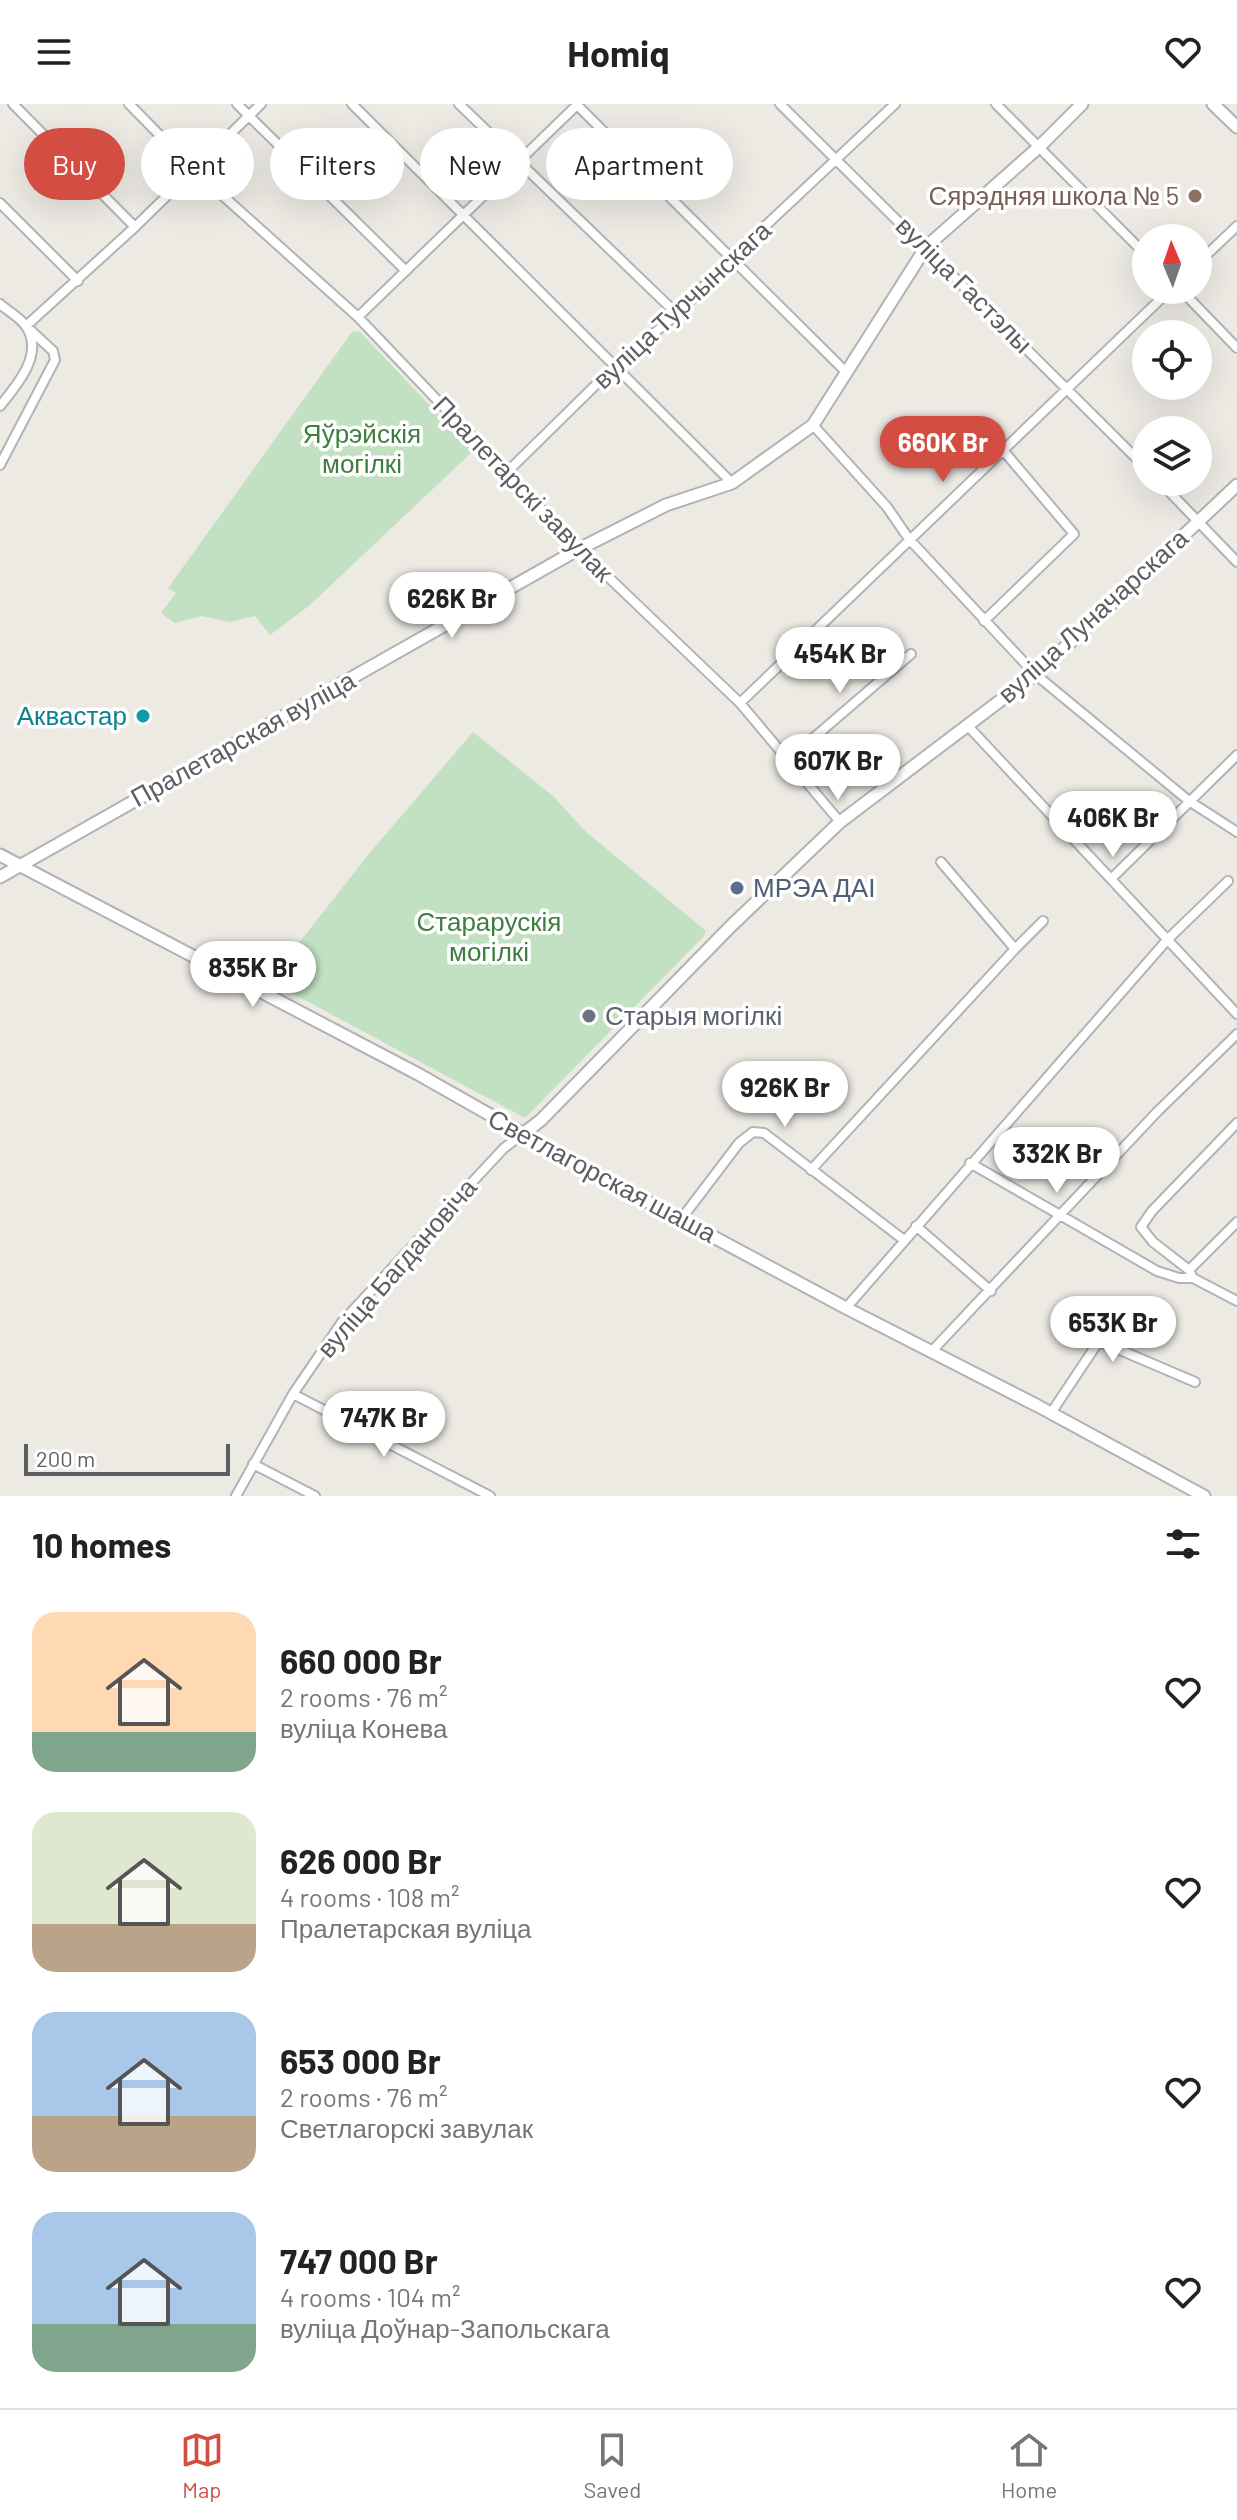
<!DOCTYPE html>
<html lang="en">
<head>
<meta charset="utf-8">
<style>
	:root { --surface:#fff; --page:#f2f2f2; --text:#222; --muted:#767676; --line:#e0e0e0; --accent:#d34d42 }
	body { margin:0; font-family:Barlow,sans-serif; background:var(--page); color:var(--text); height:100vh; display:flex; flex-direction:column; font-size:30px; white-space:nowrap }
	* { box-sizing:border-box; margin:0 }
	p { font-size:26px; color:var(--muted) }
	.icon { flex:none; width:44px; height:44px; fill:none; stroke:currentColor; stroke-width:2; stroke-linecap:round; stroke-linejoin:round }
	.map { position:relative; height:1392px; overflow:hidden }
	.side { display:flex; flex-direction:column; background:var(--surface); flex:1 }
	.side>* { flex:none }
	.hud { position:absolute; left:24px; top:24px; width:800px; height:72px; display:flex; gap:16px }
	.needle { width:52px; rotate:358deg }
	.tools { position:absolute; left:1132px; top:120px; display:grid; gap:16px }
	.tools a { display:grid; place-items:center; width:80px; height:80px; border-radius:50%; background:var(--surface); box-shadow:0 8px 32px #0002; font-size:40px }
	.scale { position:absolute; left:24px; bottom:20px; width:206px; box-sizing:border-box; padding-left:8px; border:4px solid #5b5e62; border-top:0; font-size:22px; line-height:28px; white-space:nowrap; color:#5b5e62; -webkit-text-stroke:6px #fff; paint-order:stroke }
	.price { position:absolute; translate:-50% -68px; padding:0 18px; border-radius:28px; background:#fff; color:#222; font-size:26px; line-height:52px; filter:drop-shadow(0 2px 4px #0008) }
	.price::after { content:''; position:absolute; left:50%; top:48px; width:24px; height:18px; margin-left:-12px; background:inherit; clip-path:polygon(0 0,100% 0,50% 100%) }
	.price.current { background:var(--accent); color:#fff }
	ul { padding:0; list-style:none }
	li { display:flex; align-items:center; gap:24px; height:200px; padding:0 32px }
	li span { display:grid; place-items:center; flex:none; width:224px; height:160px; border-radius:24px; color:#555 }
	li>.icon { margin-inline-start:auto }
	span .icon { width:96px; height:96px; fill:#fffc; stroke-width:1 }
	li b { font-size:34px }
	h2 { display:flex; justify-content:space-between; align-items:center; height:96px; padding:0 32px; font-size:34px }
	.tag { padding:0 28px; border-radius:36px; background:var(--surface); box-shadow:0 8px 32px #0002; font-size:28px; line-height:72px }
	.tag.current { background:var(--accent); color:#fff }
	header { display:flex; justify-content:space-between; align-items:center; height:104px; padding:0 32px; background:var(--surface); font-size:36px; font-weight:700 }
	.tab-bar { display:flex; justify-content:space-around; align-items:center; height:112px; border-top:2px solid var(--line); background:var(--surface); font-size:22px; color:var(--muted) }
	.tab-bar a { display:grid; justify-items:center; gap:4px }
	.tab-bar .current { color:var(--accent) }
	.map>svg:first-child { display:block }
	.green { fill:#c2e1c2 }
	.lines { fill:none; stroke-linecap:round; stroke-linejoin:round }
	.street-casing { stroke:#b0b3b7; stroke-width:12 }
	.secondary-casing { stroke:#b0b2b6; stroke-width:15 }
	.street { stroke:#fff; stroke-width:8 }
	.secondary { stroke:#fff; stroke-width:11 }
	.education-dot { fill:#8d6e63; stroke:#fff; stroke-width:3 }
	.culture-dot { fill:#0f9aa8; stroke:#fff; stroke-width:3 }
	.service-dot { fill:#5c6f8a; stroke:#fff; stroke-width:3 }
	.worship-dot { fill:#6b7280; stroke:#fff; stroke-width:3 }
	.labels { text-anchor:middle; stroke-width:7; stroke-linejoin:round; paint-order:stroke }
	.education-label { font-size:26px; fill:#785e54; stroke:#fff; text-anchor:end }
	.street-label { font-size:26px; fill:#5b5e62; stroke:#fff }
	.park-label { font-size:26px; fill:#3f7d41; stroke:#fff }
	.culture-label { font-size:26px; fill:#0d838f; stroke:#fff; text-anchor:end }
	.service-label { font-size:26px; fill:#4e5e75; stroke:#fff; text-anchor:start }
	.worship-label { font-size:26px; fill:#5b616d; stroke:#fff; text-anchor:start }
</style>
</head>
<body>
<header><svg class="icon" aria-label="menu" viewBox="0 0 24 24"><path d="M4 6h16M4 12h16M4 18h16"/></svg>Homiq<svg class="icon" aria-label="heart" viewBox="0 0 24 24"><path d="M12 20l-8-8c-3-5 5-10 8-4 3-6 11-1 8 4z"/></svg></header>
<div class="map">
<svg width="1237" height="1392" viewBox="0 0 1237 1392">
	<rect width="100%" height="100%" fill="#eceae3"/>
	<!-- green -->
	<path class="green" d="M359 227 473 347 310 501 270 531 255 512 230 518 202 512 175 519 161 509 176 489 168 484 352 228Z
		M473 628 553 692 585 727 706 827 704 832 525 1014 269 877 368 751Z"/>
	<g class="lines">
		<!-- street casing -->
		<g class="street-casing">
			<path id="street" d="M13 0 135 123
				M129 0 192 64 358 213 579 445 740 599 840 718
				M237 0 406 167
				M352 0 732 379
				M459 0 677 210
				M576 0 847 269
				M780 0 1146 364
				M996 0 1146 151
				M0 99 78 177
				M1198 159 1237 122
				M1181 186 1237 244
				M0 200C8 207 19 213 25 221 46 249 16 282 0 302
				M358 213 578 0
				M813 321 887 403 909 435 1035 570 1189 697 1237 728
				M0 361 55 256 53 247 26 222 135 123 261 0
				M505 370 616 261 677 210 730 155 895 0
				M1160 378 1237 458
				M984 517 1074 430 1002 345
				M740 599 1170 186
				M967 621 1237 910
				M789 655 911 550
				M1111 775 1237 651
				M1015 845 1043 817
				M1237 1019 1152 1107 1141 1123 1153 1138 1189 1166 1237 1118
				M970 1059 1157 1167 1179 1174H1193
				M811 1066 1015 845 941 758
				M682 1114 739 1039 753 1028 764 1029 904 1136
				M916 1122 991 1187
				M1191 1170 1193 1174 1237 1197
				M846 1204 1167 836 1228 777
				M931 1248 1157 1008 1237 930
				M293 1290 490 1392
				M1051 1309 1099 1237 1195 1278
				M253 1360 315 1392
				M236 1392 293 1290 342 1218 504 1044 523 1030"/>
		</g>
		<!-- secondary casing -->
		<g class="secondary-casing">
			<path id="secondary" d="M1213 0 1237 23
				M0 751 418 970 566 1054 846 1204 1038 1302 1204 1392
				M0 773 579 445 666 401 732 379 813 321 926 143 1039 43 1082 0
				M523 1030 541 1016 731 822 840 718 1042 565 1237 381"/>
		</g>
		<!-- street -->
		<use href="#street" class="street"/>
		<!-- secondary -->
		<use href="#secondary" class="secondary"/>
	</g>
	<!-- markers -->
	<circle class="education-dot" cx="1195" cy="92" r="8"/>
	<circle class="culture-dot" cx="143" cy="612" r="8"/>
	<circle class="service-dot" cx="737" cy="784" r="8"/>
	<circle class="worship-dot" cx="589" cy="912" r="8"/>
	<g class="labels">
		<!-- education labels -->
		<g class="education-label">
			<text x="1179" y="101">Сярэдняя школа № 5</text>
		</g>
		<!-- street labels -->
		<g class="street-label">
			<text transform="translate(964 181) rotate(45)" y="9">вуліца Гастэлы</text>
			<text transform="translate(682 201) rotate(-43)" y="9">вуліца Турчынскага</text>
			<text transform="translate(523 385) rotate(46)" y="9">Пралетарскі завулак</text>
			<text transform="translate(1093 512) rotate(-42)" y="9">вуліца Луначарскага</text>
			<text transform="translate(243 635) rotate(-29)" y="9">Пралетарская вуліца</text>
			<text transform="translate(602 1072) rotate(28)" y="9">Светлагорская шаша</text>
			<text transform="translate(397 1164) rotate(-49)" y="9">вуліца Багдановіча</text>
		</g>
		<!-- park labels -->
		<g class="park-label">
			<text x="362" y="339">Яўрэйскія<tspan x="362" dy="30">могілкі</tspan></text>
			<text x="489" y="827">Старарускія<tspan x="489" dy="30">могілкі</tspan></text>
		</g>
		<!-- culture labels -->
		<g class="culture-label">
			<text x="127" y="621">Аквастар</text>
		</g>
		<!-- service labels -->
		<g class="service-label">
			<text x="753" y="793">МРЭА ДАІ</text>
		</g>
		<!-- worship labels -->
		<g class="worship-label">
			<text x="605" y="921">Старыя могілкі</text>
		</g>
	</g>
</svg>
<div class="tools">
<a><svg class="needle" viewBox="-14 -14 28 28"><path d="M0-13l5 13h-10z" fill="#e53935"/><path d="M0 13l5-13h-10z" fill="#767676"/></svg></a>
<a><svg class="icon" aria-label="locate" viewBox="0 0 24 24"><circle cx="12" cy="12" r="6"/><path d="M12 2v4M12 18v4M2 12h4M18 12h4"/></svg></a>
<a><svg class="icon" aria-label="layers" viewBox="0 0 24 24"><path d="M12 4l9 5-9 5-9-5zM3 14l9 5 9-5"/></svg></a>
</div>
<div class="scale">200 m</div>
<b class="price current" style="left:943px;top:380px">660K Br</b>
<b class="price" style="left:452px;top:536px">626K Br</b>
<b class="price" style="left:840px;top:591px">454K Br</b>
<b class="price" style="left:838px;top:698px">607K Br</b>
<b class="price" style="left:1113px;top:755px">406K Br</b>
<b class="price" style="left:253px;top:905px">835K Br</b>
<b class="price" style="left:785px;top:1025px">926K Br</b>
<b class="price" style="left:1057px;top:1091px">332K Br</b>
<b class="price" style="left:1113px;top:1260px">653K Br</b>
<b class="price" style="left:384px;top:1355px">747K Br</b>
<div class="hud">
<a class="tag current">Buy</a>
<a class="tag">Rent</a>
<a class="tag">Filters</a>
<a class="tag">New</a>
<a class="tag">Apartment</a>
</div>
</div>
<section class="side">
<h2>10 homes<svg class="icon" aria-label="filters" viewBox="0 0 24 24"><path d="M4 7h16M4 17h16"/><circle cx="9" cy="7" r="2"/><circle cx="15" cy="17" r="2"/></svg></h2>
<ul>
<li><span style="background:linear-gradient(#ffd9b3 75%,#7fa58c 0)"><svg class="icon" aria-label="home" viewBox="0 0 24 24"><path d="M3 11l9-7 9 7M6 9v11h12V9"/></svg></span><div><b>660 000 Br</b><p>2 rooms · 76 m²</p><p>вуліца Конева</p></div><svg class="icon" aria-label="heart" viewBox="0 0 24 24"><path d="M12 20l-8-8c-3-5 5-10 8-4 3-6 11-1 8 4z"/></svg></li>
<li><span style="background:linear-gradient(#dfe7d0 70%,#b9a48a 0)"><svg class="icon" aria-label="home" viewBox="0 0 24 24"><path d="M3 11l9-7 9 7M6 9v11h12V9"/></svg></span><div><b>626 000 Br</b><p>4 rooms · 108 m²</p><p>Пралетарская вуліца</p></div><svg class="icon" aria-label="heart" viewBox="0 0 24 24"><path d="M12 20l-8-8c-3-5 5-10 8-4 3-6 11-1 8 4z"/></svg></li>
<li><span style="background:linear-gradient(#a9c7e8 65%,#b9a48a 0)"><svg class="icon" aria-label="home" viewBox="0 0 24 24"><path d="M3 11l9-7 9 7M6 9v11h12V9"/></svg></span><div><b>653 000 Br</b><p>2 rooms · 76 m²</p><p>Светлагорскі завулак</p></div><svg class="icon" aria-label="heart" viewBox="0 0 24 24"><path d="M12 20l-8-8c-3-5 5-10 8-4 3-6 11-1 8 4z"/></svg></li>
<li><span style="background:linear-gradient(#a9c7e8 70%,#7fa58c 0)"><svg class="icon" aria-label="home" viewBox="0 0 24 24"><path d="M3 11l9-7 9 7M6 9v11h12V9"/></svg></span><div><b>747 000 Br</b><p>4 rooms · 104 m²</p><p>вуліца Доўнар-Запольскага</p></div><svg class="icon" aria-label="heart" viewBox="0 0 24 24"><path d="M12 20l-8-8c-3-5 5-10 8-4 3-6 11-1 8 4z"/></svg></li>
</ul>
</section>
<nav class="tab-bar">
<a class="current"><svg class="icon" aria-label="map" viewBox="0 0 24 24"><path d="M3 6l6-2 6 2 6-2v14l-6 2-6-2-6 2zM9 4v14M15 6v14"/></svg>Map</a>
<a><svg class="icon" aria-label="saved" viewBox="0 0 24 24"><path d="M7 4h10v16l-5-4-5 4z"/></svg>Saved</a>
<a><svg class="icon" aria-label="home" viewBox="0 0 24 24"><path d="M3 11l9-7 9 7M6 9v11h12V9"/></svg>Home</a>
</nav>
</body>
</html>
